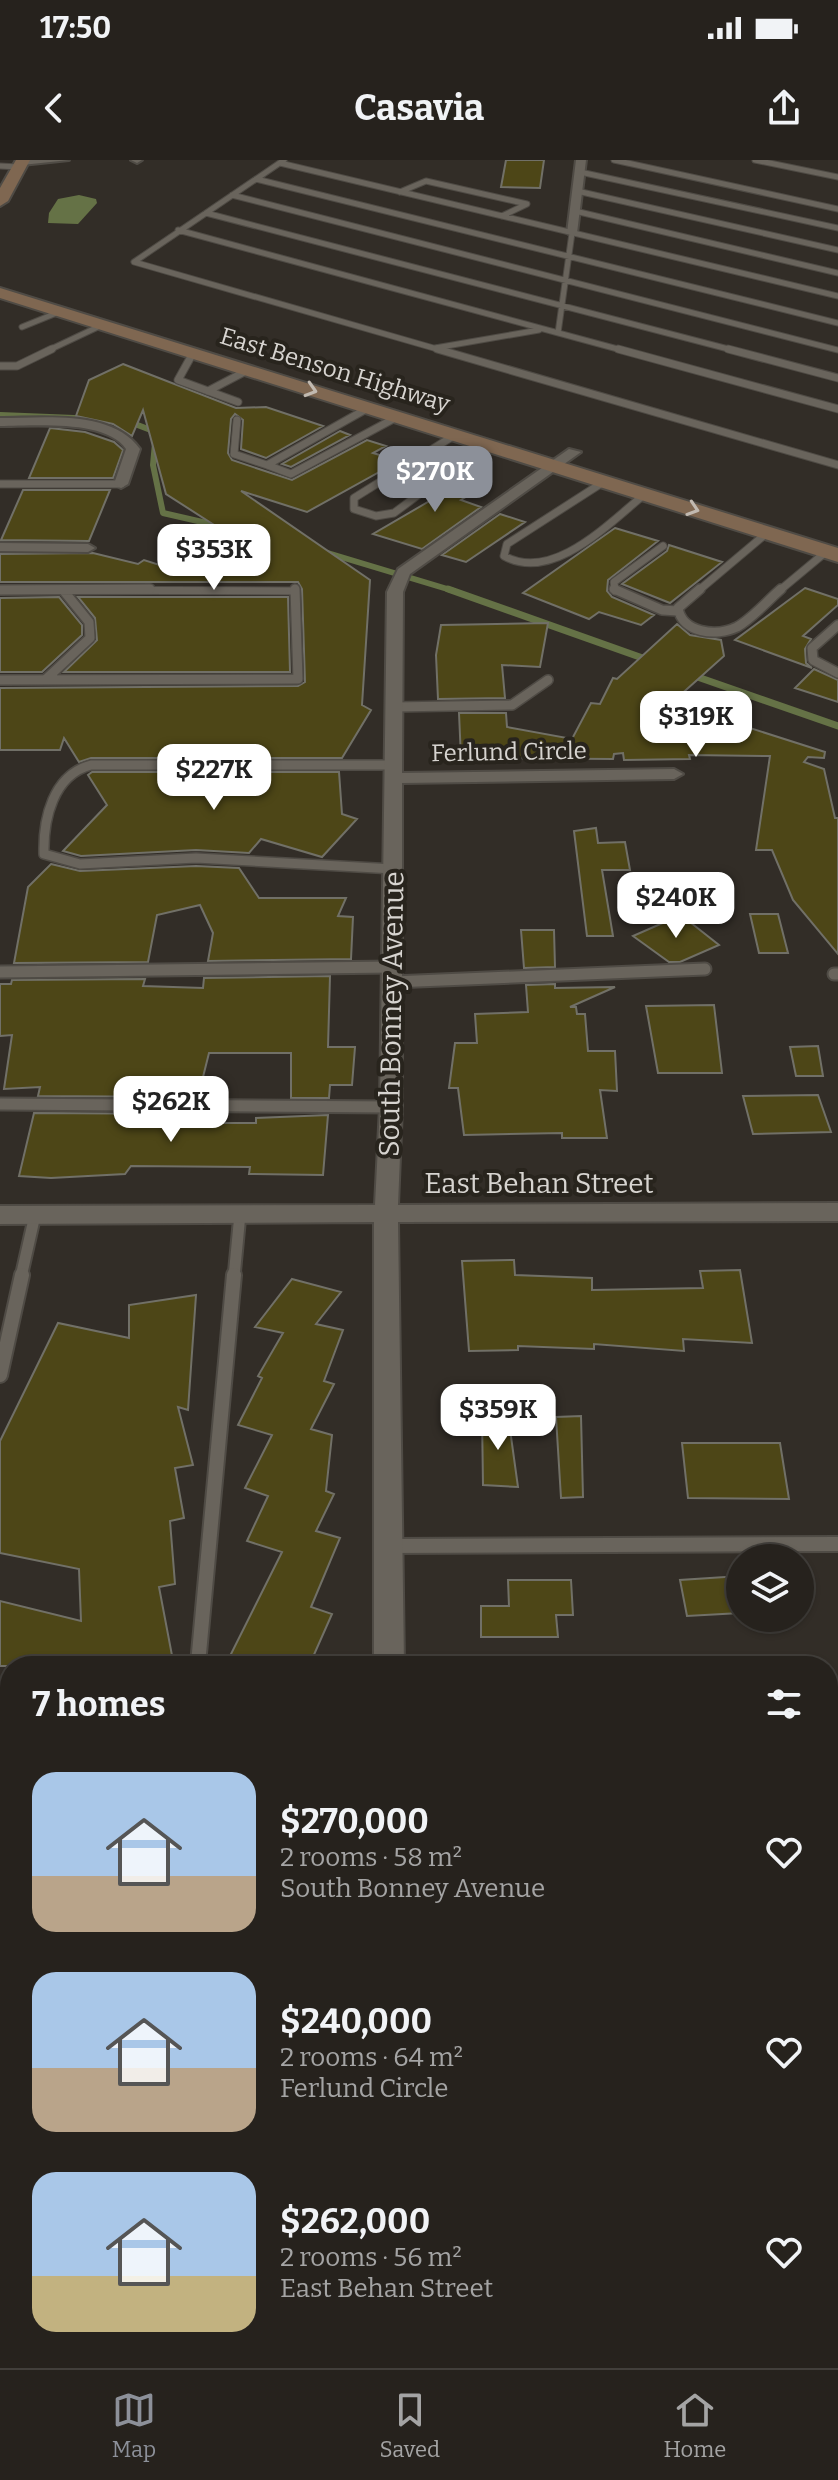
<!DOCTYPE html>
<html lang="en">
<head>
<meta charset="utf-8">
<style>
	:root { --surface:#26221d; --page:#322f2a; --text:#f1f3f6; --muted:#a4a4a4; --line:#423f3b; --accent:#8c9099 }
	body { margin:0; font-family:Bitter,serif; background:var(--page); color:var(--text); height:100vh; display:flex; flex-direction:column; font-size:30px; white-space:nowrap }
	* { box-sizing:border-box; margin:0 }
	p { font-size:26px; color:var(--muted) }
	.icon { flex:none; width:44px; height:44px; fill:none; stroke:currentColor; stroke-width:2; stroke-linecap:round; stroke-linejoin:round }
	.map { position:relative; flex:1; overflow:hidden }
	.drawer { position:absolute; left:0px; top:1496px; width:838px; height:712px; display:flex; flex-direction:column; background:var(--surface); border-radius:32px 32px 0 0; box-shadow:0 2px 6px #0004,0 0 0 2px var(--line) }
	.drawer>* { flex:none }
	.tools { position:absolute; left:726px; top:1384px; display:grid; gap:16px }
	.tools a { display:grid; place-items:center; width:88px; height:88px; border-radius:50%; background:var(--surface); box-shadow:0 2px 6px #0004,0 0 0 2px var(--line); font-size:40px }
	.price { position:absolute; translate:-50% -68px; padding:0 18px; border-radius:16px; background:#fff; color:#222; font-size:26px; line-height:52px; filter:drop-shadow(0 2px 4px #0008) }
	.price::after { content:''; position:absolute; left:50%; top:48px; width:24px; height:18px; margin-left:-12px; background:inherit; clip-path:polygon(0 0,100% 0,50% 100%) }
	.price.selected { background:var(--accent); color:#fff }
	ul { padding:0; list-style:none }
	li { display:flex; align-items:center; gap:24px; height:200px; padding:0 32px }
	li span { display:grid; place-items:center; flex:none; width:224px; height:160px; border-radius:24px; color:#555 }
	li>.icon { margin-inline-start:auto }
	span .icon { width:96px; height:96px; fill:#fffc; stroke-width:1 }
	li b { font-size:34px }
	h2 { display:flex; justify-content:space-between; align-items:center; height:96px; padding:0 32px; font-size:34px }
	.status { display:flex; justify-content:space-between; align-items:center; height:56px; padding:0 40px; background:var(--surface); direction:ltr }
	.status svg { height:22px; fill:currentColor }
	header { display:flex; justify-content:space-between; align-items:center; height:104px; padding:0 32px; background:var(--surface); font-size:36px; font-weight:700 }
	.tab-bar { display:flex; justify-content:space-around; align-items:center; height:112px; border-top:2px solid var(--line); background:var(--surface); font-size:22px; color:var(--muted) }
	.tab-bar a { display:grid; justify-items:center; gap:4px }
	.tab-bar .selected { color:var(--accent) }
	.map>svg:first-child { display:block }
	.water { fill:#657246 }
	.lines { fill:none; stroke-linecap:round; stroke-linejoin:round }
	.stream-far1 { stroke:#657246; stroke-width:6 }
	.stream { stroke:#657246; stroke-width:7 }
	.building { fill:#4d4617; stroke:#717067; stroke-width:2 }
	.lane-far5-casing { stroke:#4f4b45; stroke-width:7 }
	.lane-far4-casing { stroke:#4f4b45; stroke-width:9 }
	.lane-far3-casing { stroke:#4f4b45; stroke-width:12 }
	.lane-far2-casing { stroke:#4f4b45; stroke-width:15 }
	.lane-far1-casing { stroke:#4f4b45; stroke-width:18 }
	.lane-casing { stroke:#4f4b45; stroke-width:21 }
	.street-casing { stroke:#4f4b45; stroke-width:4 }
	.secondary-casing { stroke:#4f4b45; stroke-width:4 }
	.lane-far5 { stroke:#69645c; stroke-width:5 }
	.lane-far4 { stroke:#69645c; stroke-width:7 }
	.lane-far3 { stroke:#69645c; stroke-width:9 }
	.lane-far2 { stroke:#69645c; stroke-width:11 }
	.lane-far1 { stroke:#69645c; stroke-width:14 }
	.lane { stroke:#69645c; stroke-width:17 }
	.street { fill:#69645c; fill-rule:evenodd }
	.secondary { fill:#7f6751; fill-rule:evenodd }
	.oneway { stroke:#c1b9b0 }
	.labels { text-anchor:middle; stroke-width:8; stroke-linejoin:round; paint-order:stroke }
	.far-street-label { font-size:24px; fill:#d7d4d0; stroke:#28241d }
	.street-label { font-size:28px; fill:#d7d4d0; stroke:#28241d }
</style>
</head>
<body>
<div class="status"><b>17:50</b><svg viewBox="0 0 49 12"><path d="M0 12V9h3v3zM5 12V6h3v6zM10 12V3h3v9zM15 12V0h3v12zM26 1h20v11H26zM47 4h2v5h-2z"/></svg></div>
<header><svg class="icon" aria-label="back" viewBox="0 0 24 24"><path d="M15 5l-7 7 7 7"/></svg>Casavia<svg class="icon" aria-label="share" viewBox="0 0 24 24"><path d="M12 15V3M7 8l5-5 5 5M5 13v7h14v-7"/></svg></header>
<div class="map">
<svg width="838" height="2208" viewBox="0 0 838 2208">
	<rect width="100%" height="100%" fill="#322d27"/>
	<!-- water -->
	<path class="water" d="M79 35 96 39 97 43 78 64 48 63 49 53 58 39Z"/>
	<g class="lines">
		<!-- stream-far1 -->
		<path class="stream-far1" d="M0 255 99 259
			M127 261 156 272 153 305 163 353 224 367
			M321 391 454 431"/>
		<!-- stream -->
		<path class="stream" d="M448 429 651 501
			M689 514 838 566"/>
	</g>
	<!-- building -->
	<path class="building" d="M506 0H544L540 28 501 27Z
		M123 204 236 248 266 247 323 266 266 298 241 289 243 260 235 254 231 259 228 293 232 300 292 320 367 280 386 286 373 293 399 301 307 352 241 331 370 420 362 545 371 550 342 598H91L79 602 64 578 60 590H0V528L298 526 305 522 302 429 298 422H0V394L93 393 138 404 144 400 172 409 225 372 166 334 143 250 132 276 113 264 76 256 89 220Z
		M50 268 85 272 114 282 123 290 113 318H29Z
		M340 271 350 275 291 307 282 304Z
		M459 313 488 323 461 340 481 347 422 389 373 374 438 336 431 333Z
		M23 330H110L89 381 1 380Z
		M500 354 525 362 466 402 442 395Z
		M615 368 658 381 608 420 607 431 612 437 654 455 641 465 599 452 589 459 523 433Z
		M669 385 722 402 670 443 622 424 667 391Z
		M805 428 838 439V445L803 476 811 479 805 489 806 503 812 508 735 480Z
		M59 437 82 465V475L42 512H0V438Z
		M78 437H288L290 512H64L97 480 95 458Z
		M548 463 540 507 502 505 505 538 438 539 436 495 441 465Z
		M677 464 690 475 721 480 724 496 677 538 724 542 725 560 825 592 824 598 808 597 804 602 824 609 835 658H838V794L793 740 772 690H756L770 596 689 595 690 599 624 600 623 593 614 594 613 599 461 598 459 553H506L507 567 572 579 591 543 600 544 613 518 617 519Z
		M814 509 838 520V542L795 528Z
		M92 612H339L342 654 357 659 322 697 261 679 249 693 196 690 81 696 63 691 107 645 88 615Z
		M596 668 598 683 625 682 630 710H602L613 776H587L574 671Z
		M51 704 80 711 196 706 239 708 259 738H346L338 756 353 757 351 799 208 801 213 773 200 745 157 755 148 802 14 803 28 727Z
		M750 754H778L788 793H759Z
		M681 755 719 785 680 802H669L633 776Z
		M521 770H554L555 807 524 808Z
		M330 816 328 887H355L352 925H330L329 938H291V893H209L198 937 38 936 40 927 4 929 12 875 0 876V824H11L12 820 145 819 143 826 203 828 204 818Z
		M555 824V828L615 827 570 847H576L577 854H585L588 891H615L617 931 600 930 607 978H562V973L464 975 458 928H449L455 883H477L475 854 528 852 526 825Z
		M714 845 722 913H658L646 846Z
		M818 886 823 916H796L790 887Z
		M818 935 831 972 753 974 743 936Z
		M34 953 194 954 192 963H256V958L328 955 323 1015 249 1014 250 1007 131 1006 125 1014 51 1018 19 1016Z
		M514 1100 515 1115 592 1118V1130L703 1128 700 1111 740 1110 752 1183 683 1179 684 1191 594 1184V1189L518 1186V1190L469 1191 462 1101Z
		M292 1119 341 1132 316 1164 343 1170 324 1221 334 1224 311 1269 332 1275 326 1331 334 1334 316 1371 340 1378 311 1447 332 1454 309 1506H225L282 1392 247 1381 268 1336 245 1328 272 1275 238 1265 262 1218 258 1216 283 1173 255 1167Z
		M196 1135 188 1250 178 1247 193 1305 175 1308 184 1358 170 1361 175 1424 159 1427 174 1506H0V1441L81 1461 79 1409 0 1393V1281L58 1163 129 1178V1145Z
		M508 1255 518 1327 483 1325 482 1256Z
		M581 1256 583 1337 561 1338 556 1257Z
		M682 1283H780L789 1339 688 1338Z
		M740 1416V1453L687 1456 680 1420Z
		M508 1420H571L573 1455H556L558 1477H481V1446H509Z"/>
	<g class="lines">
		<!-- lane-far5 casing -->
		<g class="lane-far5-casing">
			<path id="lane-far5" d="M284 0 134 102 444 191
				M614 0 838 49
				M755 0 838 17
				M280 3 838 136
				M0 6 19 7
				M580 12 838 68
				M256 19 838 163
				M577 31 838 90
				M400 32 426 21 527 44 502 56
				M232 35 838 190
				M575 51 838 113
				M206 53 736 191
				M178 70 625 191
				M22 167 59 152
				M558 173 572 73
				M435 188 539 170
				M47 191 102 165"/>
		</g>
		<!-- lane-far4 casing -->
		<g class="lane-far4-casing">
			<path id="lane-far4" d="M437 189 838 305
				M618 189 838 249
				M728 189 838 218
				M193 193 178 220 238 242
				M0 206H17L52 189
				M208 231 248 210
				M368 248 267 305 291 314 397 257
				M237 260 234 294 267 305
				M455 275 354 338V349L376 356 394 353 450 311 492 286
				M605 321 507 384 504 396C553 423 609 363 645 334
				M0 324H121
				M0 430 295 431
				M615 431 614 422 663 386
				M698 431 768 372
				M779 431 827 391"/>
		</g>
		<!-- lane-far3 casing -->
		<g class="lane-far3-casing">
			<path id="lane-far3" d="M614 429 662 450 678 451
				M700 429 678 448C682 473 716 477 737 467 753 458 767 441 781 429
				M0 430 150 429
				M838 465 812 488 813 500 838 513
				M0 520 298 519 295 429
				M45 520 90 478 89 462 63 430
				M394 547 512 545 548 520
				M394 605H91C53 615 43 659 44 694L80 704 196 698 394 709"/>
		</g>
		<!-- lane-far2 casing -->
		<g class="lane-far2-casing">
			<path id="lane-far2" d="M0 812 392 807
				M834 814H838
				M393 822 705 809
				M0 944 391 947
				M21 1117 35 1055
				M234 1117 240 1054"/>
		</g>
		<!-- lane-far1 casing -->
		<g class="lane-far1-casing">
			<path id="lane-far1" d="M0 1215 22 1115
				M388 1386 838 1384
				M198 1504 234 1115"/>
		</g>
		<!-- lane casing -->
		<g class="lane-casing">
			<path id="lane" d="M0 1628 5 1602"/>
		</g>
		<!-- street casing -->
		<g class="street-casing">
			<path id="street" d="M19 0H69L22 5Z
				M131 0H142L137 3Z
				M576 0H586L577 73 572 76 567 73Z
				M0 258C43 258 112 249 140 289L128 324 121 328 114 324 126 289C106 259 33 266 0 266Z
				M569 289 581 292 410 414 403 432 402 613 674 609 683 614 674 619 402 623V947L398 1045 838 1043V1061L398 1062 404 1506H374V1062L0 1064V1046L375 1045 380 947 387 432 398 409Z
				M0 383 88 384 95 388 88 392 0 391Z
				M828 1744H838V1776H828Z
				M360 2198H398V2208H360Z"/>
		</g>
		<!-- secondary casing -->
		<g class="secondary-casing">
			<path id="secondary" d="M16 0H30L8 41 0 46V28Z
				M0 128 838 388V402L0 138Z"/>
		</g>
		<!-- lane-far5 -->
		<use href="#lane-far5" class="lane-far5"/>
		<!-- lane-far4 -->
		<use href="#lane-far4" class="lane-far4"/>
		<!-- lane-far3 -->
		<use href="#lane-far3" class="lane-far3"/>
		<!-- lane-far2 -->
		<use href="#lane-far2" class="lane-far2"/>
		<!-- lane-far1 -->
		<use href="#lane-far1" class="lane-far1"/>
		<!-- lane -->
		<use href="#lane" class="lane"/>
		<!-- street -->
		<use href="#street" class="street"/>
		<!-- secondary -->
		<use href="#secondary" class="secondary"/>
	</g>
	<!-- one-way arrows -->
	<defs><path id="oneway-chevron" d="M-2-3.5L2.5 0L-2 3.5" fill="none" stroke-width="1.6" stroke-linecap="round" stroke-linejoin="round" transform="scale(2)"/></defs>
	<g class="oneway">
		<use href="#oneway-chevron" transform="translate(311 230) rotate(17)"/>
		<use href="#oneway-chevron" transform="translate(693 349) rotate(18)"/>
	</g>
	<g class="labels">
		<!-- far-street labels -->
		<g class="far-street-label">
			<text transform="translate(335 210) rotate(17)" y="8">East Benson Highway</text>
			<text transform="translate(509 592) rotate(-1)" y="8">Ferlund Circle</text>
		</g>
		<!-- street labels -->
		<g class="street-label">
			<text transform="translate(391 854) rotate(-89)" y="10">South Bonney Avenue</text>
			<text x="539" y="1033">East Behan Street</text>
		</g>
	</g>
</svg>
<div class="tools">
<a><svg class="icon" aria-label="layers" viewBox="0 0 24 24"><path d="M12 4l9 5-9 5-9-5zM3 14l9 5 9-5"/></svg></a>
</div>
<b class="price selected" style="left:435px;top:354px">$270K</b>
<b class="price" style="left:214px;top:432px">$353K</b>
<b class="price" style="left:696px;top:599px">$319K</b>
<b class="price" style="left:214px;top:652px">$227K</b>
<b class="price" style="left:676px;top:780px">$240K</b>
<b class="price" style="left:171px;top:984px">$262K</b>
<b class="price" style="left:498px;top:1292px">$359K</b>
<section class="drawer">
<h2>7 homes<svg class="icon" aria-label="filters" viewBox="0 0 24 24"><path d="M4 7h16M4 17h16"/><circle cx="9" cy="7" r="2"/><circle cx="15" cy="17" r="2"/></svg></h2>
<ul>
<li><span style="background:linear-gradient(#a9c7e8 65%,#b9a48a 0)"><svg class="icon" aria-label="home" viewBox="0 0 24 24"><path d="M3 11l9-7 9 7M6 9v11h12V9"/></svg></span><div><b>$270,000</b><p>2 rooms · 58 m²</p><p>South Bonney Avenue</p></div><svg class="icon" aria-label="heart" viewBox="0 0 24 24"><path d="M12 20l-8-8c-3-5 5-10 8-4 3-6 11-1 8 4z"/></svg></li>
<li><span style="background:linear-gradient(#a9c7e8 60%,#b9a48a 0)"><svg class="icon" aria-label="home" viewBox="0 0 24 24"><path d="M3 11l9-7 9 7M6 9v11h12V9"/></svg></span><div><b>$240,000</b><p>2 rooms · 64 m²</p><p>Ferlund Circle</p></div><svg class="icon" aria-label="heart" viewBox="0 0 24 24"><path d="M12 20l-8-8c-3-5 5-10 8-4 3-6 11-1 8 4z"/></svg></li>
<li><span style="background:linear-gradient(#a9c7e8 65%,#c2b280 0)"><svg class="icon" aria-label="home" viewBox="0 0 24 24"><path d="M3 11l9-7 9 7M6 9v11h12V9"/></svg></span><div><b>$262,000</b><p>2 rooms · 56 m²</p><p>East Behan Street</p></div><svg class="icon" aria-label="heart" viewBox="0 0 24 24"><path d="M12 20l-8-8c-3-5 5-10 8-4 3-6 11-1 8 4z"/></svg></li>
</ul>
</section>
</div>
<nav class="tab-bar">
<a class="selected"><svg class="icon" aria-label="map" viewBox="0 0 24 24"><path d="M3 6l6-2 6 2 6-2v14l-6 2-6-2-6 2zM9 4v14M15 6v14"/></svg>Map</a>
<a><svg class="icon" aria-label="saved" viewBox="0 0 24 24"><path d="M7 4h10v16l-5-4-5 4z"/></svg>Saved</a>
<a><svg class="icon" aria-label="home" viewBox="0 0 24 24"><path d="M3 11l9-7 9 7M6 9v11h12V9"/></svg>Home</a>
</nav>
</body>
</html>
